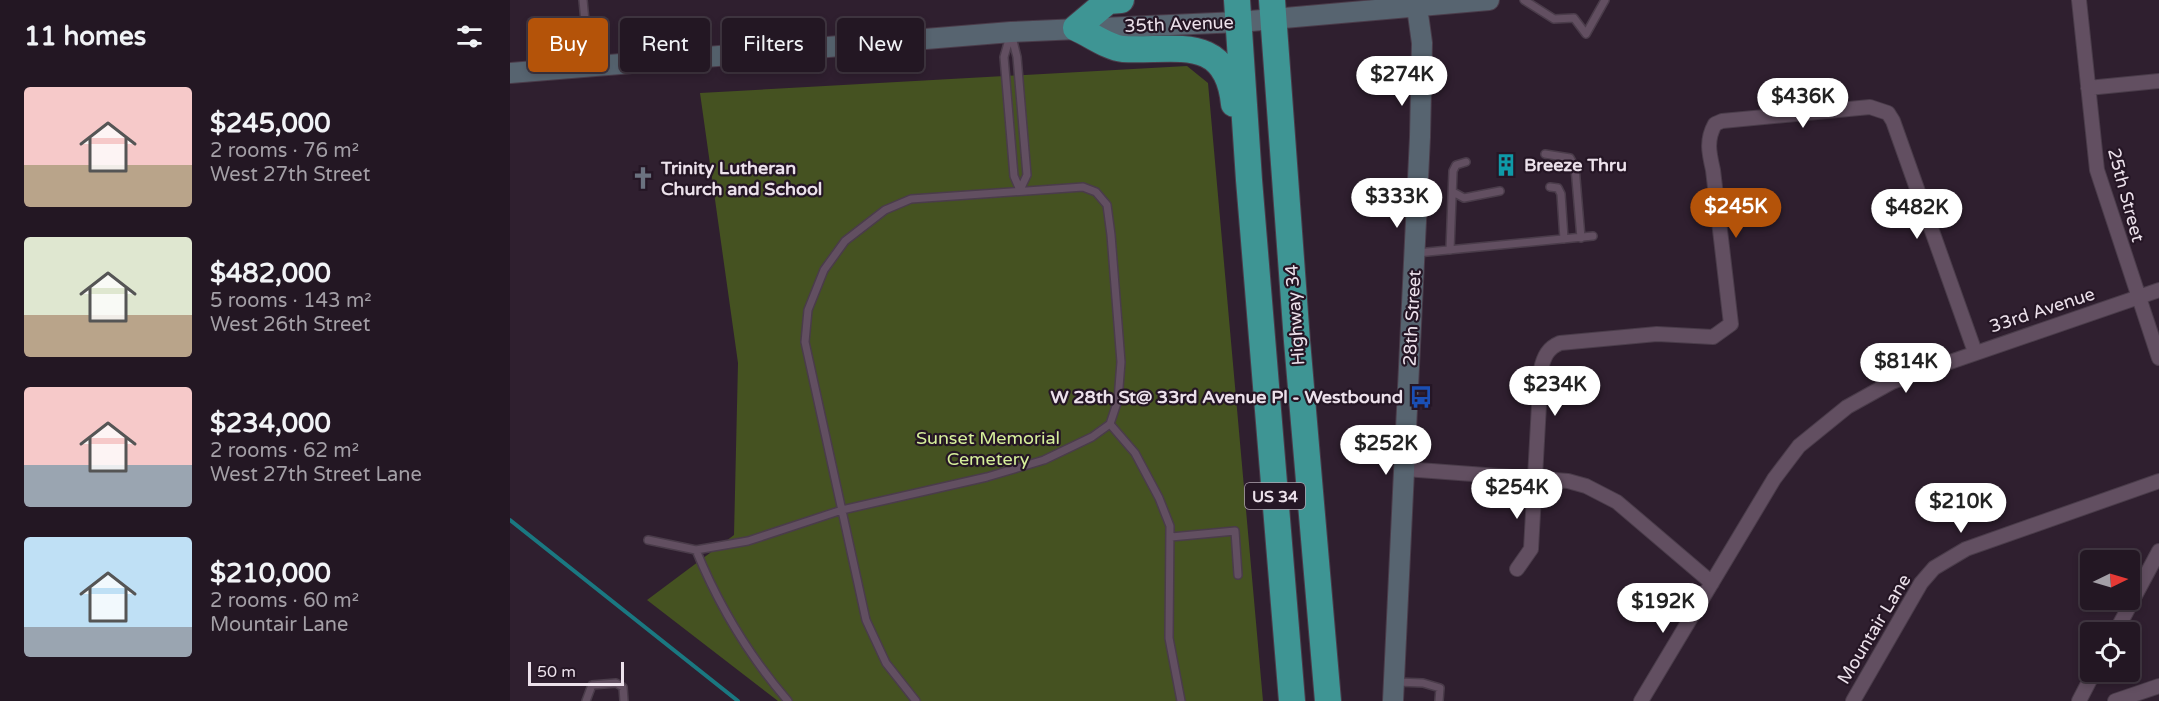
<!DOCTYPE html>
<html lang="en">
<head>
<meta charset="utf-8">
<style>
	:root { --surface:#231723; --page:#2b202b; --text:#f1f3f6; --muted:#a39fa6; --line:#403641; --accent:#b45309 }
	body { margin:0; font-family:"Varela Round",sans-serif; background:var(--page); color:var(--text); height:100vh; display:flex; flex-direction:column; font-size:22px; white-space:nowrap }
	* { box-sizing:border-box; margin:0 }
	p { font-size:20px; color:var(--muted) }
	.icon { flex:none; width:33px; height:33px; fill:none; stroke:currentColor; stroke-width:2; stroke-linecap:round; stroke-linejoin:round }
	.map { position:relative; flex:1; overflow:hidden }
	.side { display:flex; flex-direction:column; background:var(--surface); width:510px }
	.side>* { flex:none }
	.banner { position:absolute; left:18px; top:18px; width:570px; height:54px; display:flex; gap:12px }
	.needle { width:39px; rotate:85deg }
	.controls { position:absolute; left:1570px; top:550px; display:grid; gap:12px }
	.controls a { display:grid; place-items:center; width:60px; height:60px; border-radius:6px; background:var(--surface); box-shadow:0 3px 9px #0003,0 0 0 2px var(--line); font-size:30px }
	.scale { position:absolute; left:18px; bottom:15px; width:96px; box-sizing:border-box; padding-left:6px; border:3px solid #ece1eb; border-top:0; font-size:16px; line-height:21px; white-space:nowrap; color:#ece1eb; -webkit-text-stroke:4px #251625; paint-order:stroke }
	.price { position:absolute; translate:-50% -51px; padding:0 14px; border-radius:21px; background:#fff; color:#222; font-size:20px; line-height:39px; filter:drop-shadow(0 2px 3px #0008) }
	.price::after { content:''; position:absolute; left:50%; top:36px; width:18px; height:14px; margin-left:-9px; background:inherit; clip-path:polygon(0 0,100% 0,50% 100%) }
	.price.active { background:var(--accent); color:#fff }
	ul { padding:0; list-style:none }
	li { display:flex; align-items:center; gap:18px; height:150px; padding:0 24px }
	li span { display:grid; place-items:center; flex:none; width:168px; height:120px; border-radius:6px; color:#555 }
	li>.icon { margin-inline-start:auto }
	span .icon { width:72px; height:72px; fill:#fffc; stroke-width:1 }
	li b { font-size:26px }
	h2 { display:flex; justify-content:space-between; align-items:center; height:72px; padding:0 24px; font-size:26px }
	.tag { padding:0 21px; border-radius:6px; background:var(--surface); box-shadow:0 3px 9px #0003,0 0 0 2px var(--line); font-size:21px; line-height:54px }
	.tag.active { background:var(--accent); color:#fff }
	main { display:flex; flex:1; min-height:0 }
	.map>svg:first-child { display:block }
	.green { fill:#455221 }
	.lines { fill:none; stroke-linecap:round; stroke-linejoin:round }
	.stream { stroke:#1a7881; stroke-width:4 }
	.lane-casing { stroke:#4a3c4a; stroke-width:10 }
	.street-casing { stroke:#4a3c4a; stroke-width:16 }
	.secondary-casing { stroke:#4a3c4a; stroke-width:22 }
	.highway-casing { stroke:#4a3c4a; stroke-width:28 }
	.lane { stroke:#624f61; stroke-width:7 }
	.street { stroke:#624f61; stroke-width:14 }
	.secondary { stroke:#576470; stroke-width:20 }
	.highway { stroke:#3e9594; stroke-width:26 }
	.labels { text-anchor:middle; stroke-width:4.5; stroke-linejoin:round; paint-order:stroke }
	.shield { fill:#251625; stroke:#b0a4b0; stroke-width:1.5 }
	.shield-label { font-size:16px; font-weight:bold; fill:#ece1eb }
	.street-label { font-size:18px; fill:#ece1eb; stroke:#251625 }
	.poi-label { font-size:18px; font-weight:bold; fill:#ece1eb; stroke:#251625; text-anchor:start }
	.park-label { font-size:18px; fill:#d6ef9a; stroke:#251625 }
</style>
</head>
<body>
<main>
<section class="side">
<h2>11 homes<svg class="icon" aria-label="filters" viewBox="0 0 24 24"><path d="M4 7h16M4 17h16"/><circle cx="9" cy="7" r="2"/><circle cx="15" cy="17" r="2"/></svg></h2>
<ul>
<li><span style="background:linear-gradient(#f6c9c9 65%,#b9a48a 0)"><svg class="icon" aria-label="home" viewBox="0 0 24 24"><path d="M3 11l9-7 9 7M6 9v11h12V9"/></svg></span><div><b>$245,000</b><p>2 rooms · 76 m²</p><p>West 27th Street</p></div></li>
<li><span style="background:linear-gradient(#dfe7d0 65%,#b9a48a 0)"><svg class="icon" aria-label="home" viewBox="0 0 24 24"><path d="M3 11l9-7 9 7M6 9v11h12V9"/></svg></span><div><b>$482,000</b><p>5 rooms · 143 m²</p><p>West 26th Street</p></div></li>
<li><span style="background:linear-gradient(#f6c9c9 65%,#9aa5b1 0)"><svg class="icon" aria-label="home" viewBox="0 0 24 24"><path d="M3 11l9-7 9 7M6 9v11h12V9"/></svg></span><div><b>$234,000</b><p>2 rooms · 62 m²</p><p>West 27th Street Lane</p></div></li>
<li><span style="background:linear-gradient(#bfe0f5 75%,#9aa5b1 0)"><svg class="icon" aria-label="home" viewBox="0 0 24 24"><path d="M3 11l9-7 9 7M6 9v11h12V9"/></svg></span><div><b>$210,000</b><p>2 rooms · 60 m²</p><p>Mountair Lane</p></div></li>
</ul>
</section>
<div class="map">
<svg width="1649" height="701" viewBox="0 0 1649 701">
	<rect width="100%" height="100%" fill="#2f1f2f"/>
	<!-- green -->
	<path class="green" d="M677 66 698 83 753 701H268L137 600 224 535 228 363 190 93Z"/>
	<g class="lines">
		<!-- stream -->
		<path class="stream" d="M0 520 228 701"/>
		<!-- lane casing -->
		<g class="lane-casing">
			<path id="lane" d="M73 0 79 64
				M1014 0 1044 19 1064 18 1076 34 1095 0
				M501 33 507 57 517 175 510 190
				M500 36 494 57 504 176 510 190
				M1035 154 1060 158 1065 167 1071 238
				M1040 187 1048 188 1051 194 1054 239
				M943 192 954 198 990 191
				M940 250 943 171 946 165 956 162
				M907 253 1083 236
				M600 424 625 453 649 498 660 526 659 638 671 701
				M661 537 725 531 728 575
				M138 540 186 550
				M887 682 913 683 930 688 929 701
				M76 701 82 685 106 683 113 687 114 701
				M278 701C240 657 208 604 186 550L238 541 332 510 477 477 534 460 582 437 600 424 608 400 611 362 601 235 597 205 586 192 573 187 401 199 375 210 335 241 314 270 298 310 295 342 356 620 376 663 406 701"/>
		</g>
		<!-- street casing -->
		<g class="street-casing">
			<path id="street" d="M1569 0 1587 170 1649 358
				M1578 88 1649 81
				M895 469 1058 481 1076 486 1107 502 1202 583
				M1007 569 1021 549 1031 369C1034 356 1038 348 1050 343L1147 334 1203 337 1221 324 1203 170C1199 153 1196 140 1205 124L1212 121 1360 107 1378 113 1383 121 1465 352
				M1605 633 1649 551
				M1131 701 1264 479 1289 446 1337 407 1382 382 1649 290
				M1343 701 1411 583 1424 568 1456 549 1649 481
				M1569 701 1584 672
				M1605 701 1649 686"/>
		</g>
		<!-- secondary casing -->
		<g class="secondary-casing">
			<path id="secondary" d="M0 73 501 32 729 22 979 0
				M883 701 910 137 912 43 907 7"/>
		</g>
		<!-- highway casing -->
		<g class="highway-casing">
			<path id="highway" d="M611 0 598 1 566 28C580 34 599 48 613 49 663 52 717 32 724 104
				M727 0 739 180 782 701
				M762 0 787 341 818 701"/>
		</g>
		<!-- lane -->
		<use href="#lane" class="lane"/>
		<!-- street -->
		<use href="#street" class="street"/>
		<!-- secondary -->
		<use href="#secondary" class="secondary"/>
		<!-- highway -->
		<use href="#highway" class="highway"/>
	</g>
	<!-- icons -->
	<defs>
		<g id="building-bare" transform="scale(1.8)"><path d="M-4-6H4V6H1V3H-1V6H-4ZM-2.5-4.3h1.7v1.8h-1.7ZM.8-4.3h1.7v1.8H.8ZM-2.5-1h1.7V.8h-1.7ZM.8-1h1.7V.8H.8Z" fill="#0f9aa8" stroke="#251625" stroke-width="2.5" paint-order="stroke"/></g>
		<g id="church-bare" transform="scale(1.8)"><path d="M-1.2-6h2.4v3.5h3.3v2.4h-3.3V6h-2.4V-.1h-3.3v-2.4h3.3Z" fill="#6b7280" stroke="#251625" stroke-width="2.5" paint-order="stroke"/></g>
		<g id="bus-bare" transform="scale(1.8)"><path d="M-5-6H5V4H4V6H2V4H-2V6H-4V4H-5ZM-3.5-4V0h7V-4ZM-3.5 1.2v1.5H-2V1.2ZM2 1.2v1.5H3.5V1.2Z" fill="#1a4fb4" stroke="#251625" stroke-width="2.5" paint-order="stroke"/></g>
	</defs>
	<g fill-rule="evenodd">
		<use href="#building-bare" x="996" y="165"/>
		<use href="#church-bare" x="133" y="178"/>
		<use href="#bus-bare" x="911" y="397"/>
	</g>
	<g class="labels">
		<!-- shield labels -->
		<rect class="shield" x="735" y="483" width="60" height="26" rx="4.5"/>
		<g class="shield-label">
			<text x="765" y="502">US 34</text>
		</g>
		<!-- street labels -->
		<g class="street-label">
			<text transform="translate(669 24) rotate(-2)" y="6">35th Avenue</text>
			<text transform="translate(1616 195) rotate(75)" y="6">25th Street</text>
			<text transform="translate(1532 310) rotate(-18)" y="6">33rd Avenue</text>
			<text transform="translate(785 315) rotate(-94)" y="6">Highway 34</text>
			<text transform="translate(902 318) rotate(-87)" y="6">28th Street</text>
			<text transform="translate(1364 629) rotate(-59)" y="6">Mountair Lane</text>
		</g>
		<!-- poi labels -->
		<g class="poi-label">
			<text x="1014" y="171">Breeze Thru</text>
			<text x="151" y="174">Trinity Lutheran<tspan x="151" dy="21">Church and School</tspan></text>
			<text x="893" y="403" text-anchor="end">W 28th St@ 33rd Avenue Pl - Westbound</text>
		</g>
		<!-- park labels -->
		<g class="park-label">
			<text x="478" y="444">Sunset Memorial<tspan x="478" dy="21">Cemetery</tspan></text>
		</g>
	</g>
</svg>
<div class="controls">
<a><svg class="needle" viewBox="-14 -14 28 28"><path d="M0-13l5 13h-10z" fill="#e53935"/><path d="M0 13l5-13h-10z" fill="#a39fa6"/></svg></a>
<a><svg class="icon" aria-label="locate" viewBox="0 0 24 24"><circle cx="12" cy="12" r="6"/><path d="M12 2v4M12 18v4M2 12h4M18 12h4"/></svg></a>
</div>
<div class="scale">50 m</div>
<b class="price" style="left:892px;top:107px">$274K</b>
<b class="price" style="left:1293px;top:129px">$436K</b>
<b class="price" style="left:887px;top:229px">$333K</b>
<b class="price active" style="left:1226px;top:239px">$245K</b>
<b class="price" style="left:1407px;top:240px">$482K</b>
<b class="price" style="left:1396px;top:394px">$814K</b>
<b class="price" style="left:1045px;top:417px">$234K</b>
<b class="price" style="left:876px;top:476px">$252K</b>
<b class="price" style="left:1007px;top:520px">$254K</b>
<b class="price" style="left:1451px;top:534px">$210K</b>
<b class="price" style="left:1153px;top:634px">$192K</b>
<div class="banner">
<a class="tag active">Buy</a>
<a class="tag">Rent</a>
<a class="tag">Filters</a>
<a class="tag">New</a>
</div>
</div>
</main>
</body>
</html>
